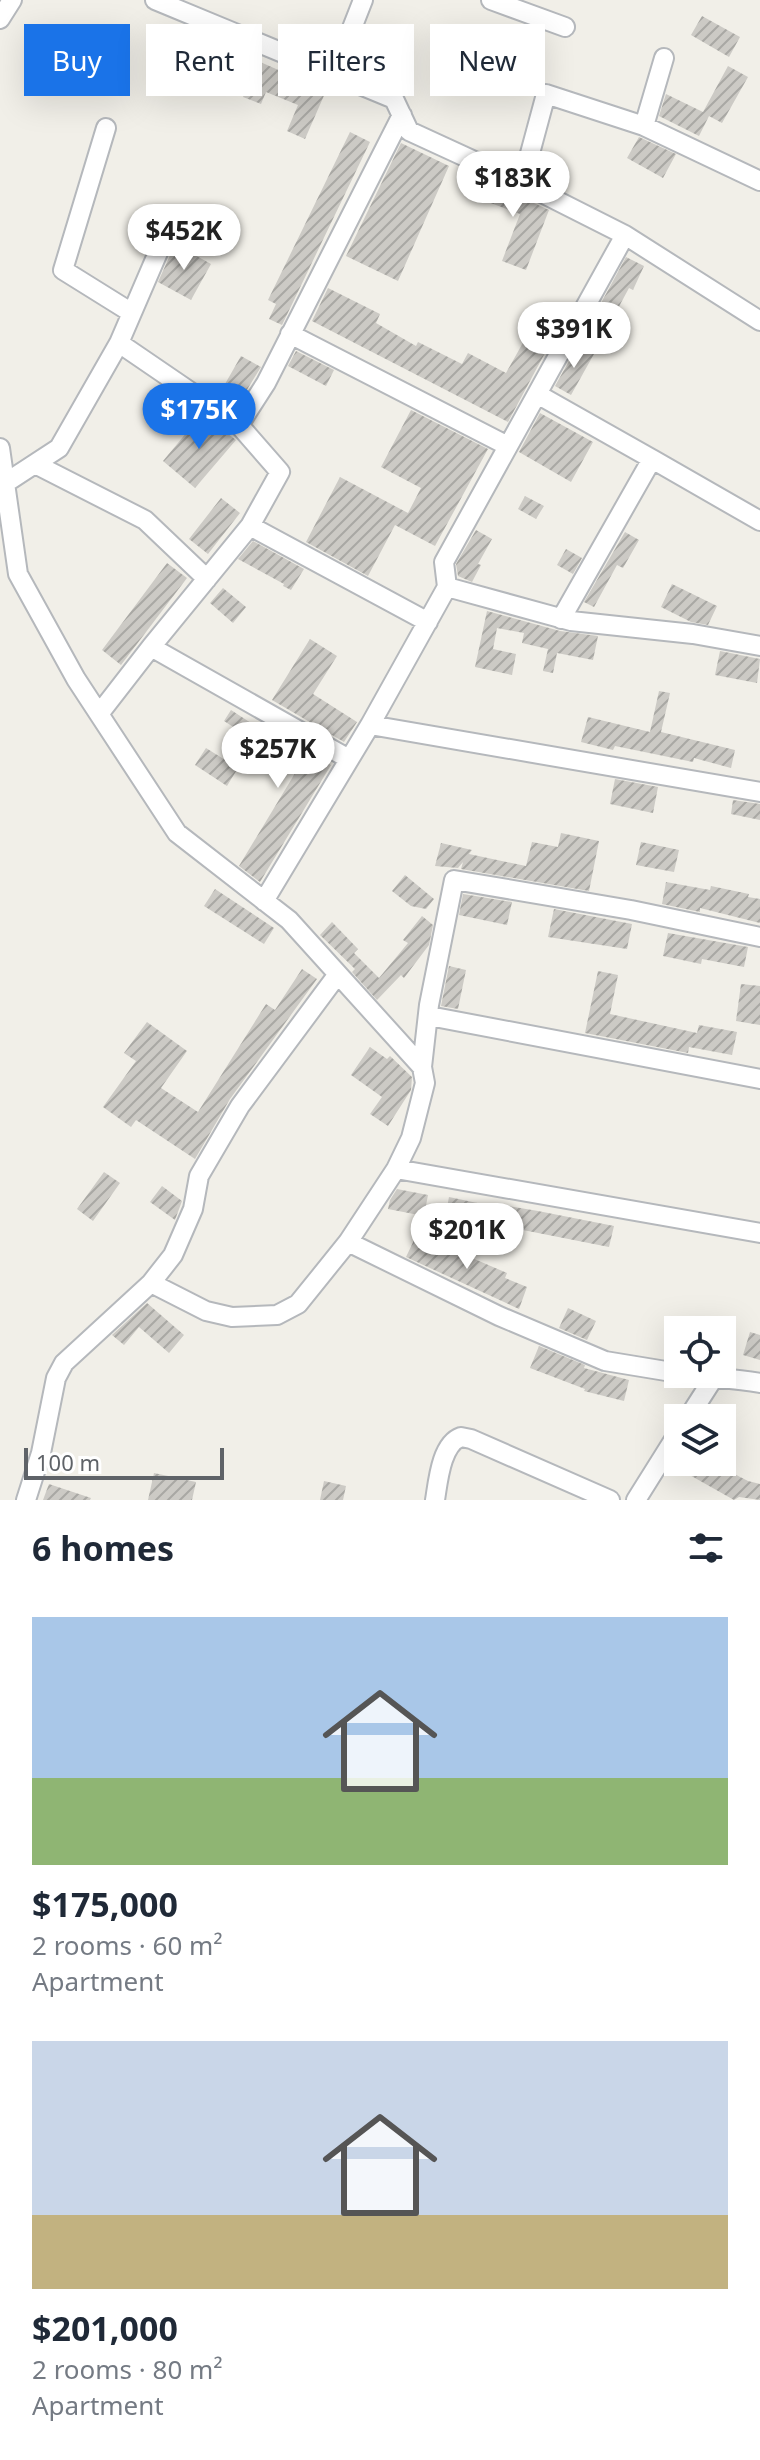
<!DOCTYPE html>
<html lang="en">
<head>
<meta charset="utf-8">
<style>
	:root { --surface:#fff; --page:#f6f6f7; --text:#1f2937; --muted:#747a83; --accent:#1a73e8 }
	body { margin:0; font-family:"Noto Sans",sans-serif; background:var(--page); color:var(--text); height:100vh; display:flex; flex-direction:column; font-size:30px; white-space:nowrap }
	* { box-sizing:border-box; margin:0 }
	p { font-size:26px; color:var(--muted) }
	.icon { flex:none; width:44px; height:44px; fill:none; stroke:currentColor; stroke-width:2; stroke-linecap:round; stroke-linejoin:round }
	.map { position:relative; height:1500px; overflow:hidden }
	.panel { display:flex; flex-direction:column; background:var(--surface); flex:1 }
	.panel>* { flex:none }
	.hud { position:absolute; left:24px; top:24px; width:712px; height:72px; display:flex; gap:16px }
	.controls { position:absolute; left:664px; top:1316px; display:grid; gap:16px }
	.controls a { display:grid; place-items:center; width:72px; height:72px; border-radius:0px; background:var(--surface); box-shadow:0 8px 32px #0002; font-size:40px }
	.scale { position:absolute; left:24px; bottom:20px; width:200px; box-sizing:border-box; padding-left:8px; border:4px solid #5f6368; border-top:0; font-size:22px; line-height:28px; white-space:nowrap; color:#5f6368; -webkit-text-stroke:6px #fff; paint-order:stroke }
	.price { position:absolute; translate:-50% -68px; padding:0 18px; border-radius:28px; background:#fff; color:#222; font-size:26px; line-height:52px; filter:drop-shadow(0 2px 4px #0008) }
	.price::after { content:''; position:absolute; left:50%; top:48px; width:24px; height:18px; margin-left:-12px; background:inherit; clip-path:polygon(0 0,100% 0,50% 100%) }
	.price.on { background:var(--accent); color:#fff }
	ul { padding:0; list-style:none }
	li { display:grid; align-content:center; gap:16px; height:424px; padding:0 32px }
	li span { display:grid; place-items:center; height:248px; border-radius:0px; color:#555 }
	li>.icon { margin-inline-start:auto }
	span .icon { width:144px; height:144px; fill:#fffc; stroke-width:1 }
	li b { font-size:34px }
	h2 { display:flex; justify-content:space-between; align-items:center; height:96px; padding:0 32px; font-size:34px }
	.tag { padding:0 28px; border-radius:0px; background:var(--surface); box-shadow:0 8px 32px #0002; font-size:28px; line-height:72px }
	.tag.on { background:var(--accent); color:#fff }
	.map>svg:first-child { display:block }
	.building { fill:url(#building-hatch) }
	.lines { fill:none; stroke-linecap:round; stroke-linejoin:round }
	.minor-casing { stroke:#b5b8bc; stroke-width:22 }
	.minor { stroke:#fff; stroke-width:18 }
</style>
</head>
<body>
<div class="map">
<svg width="760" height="1500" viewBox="0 0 760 1500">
	<defs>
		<pattern id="building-hatch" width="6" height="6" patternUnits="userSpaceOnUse" patternTransform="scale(2)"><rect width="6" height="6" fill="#cccac5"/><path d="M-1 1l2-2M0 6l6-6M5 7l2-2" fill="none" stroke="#a9a8a4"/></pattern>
	</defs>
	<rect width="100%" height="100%" fill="#f1efe8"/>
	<!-- building -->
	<path class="building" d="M702 16 740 37 729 57 691 35Z
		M258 61 326 91 305 139 287 131 298 105 266 92 261 104 243 97Z
		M728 66 748 77 722 123 709 116 699 136 659 116 666 94 703 112Z
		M350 132 370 142 282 325 269 319 276 304 268 300Z
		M639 137 676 154 663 178 627 158Z
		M401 143 449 166 398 281 346 256Z
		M471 174 549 210 526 270 502 261 520 214 464 193Z
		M175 244 211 264 191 300 158 282Z
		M626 257 644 266 633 290 629 288 609 325 594 316Z
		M328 288 380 314 376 323 416 346 418 342 462 364 468 353 506 373 525 339 546 351 508 422 312 321Z
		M578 345 594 354 571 395 555 386Z
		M296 351 334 370 326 386 288 366Z
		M241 356 261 367 240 401 221 391Z
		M411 410 488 449 435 546 395 525 368 576 306 542 340 477 408 513 421 488 381 467Z
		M540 413 593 442 571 482 519 452Z
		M202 414 236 440 195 488 163 461Z
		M525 496 544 506 536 519 518 509Z
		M221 498 240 513 208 554 189 539Z
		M476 530 492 539 478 564 481 565 472 582 458 576 456 564Z
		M625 532 639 540 623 568 617 565 594 607 584 602Z
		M253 541 304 569 291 590 283 586 284 584 238 559Z
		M566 549 582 558 573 574 557 565Z
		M167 563 187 578 121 665 102 650Z
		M672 584 717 606 708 625 691 622 661 607Z
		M223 588 246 607 233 623 210 603Z
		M487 611 560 631 598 636 593 660 557 653 553 673 543 671 548 649 522 643 524 633 497 628 493 649 516 654 512 675 475 667Z
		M310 639 337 656 313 694 357 722 344 742 272 700Z
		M720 651 760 659 757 683 715 675Z
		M659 691 670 693 661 732 735 750 731 768 694 758 693 762 615 746 613 750 581 742 588 717 650 732Z
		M231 710 262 730 265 725 331 765 260 882 239 866 297 770 273 754 262 772 243 760 255 741 224 721Z
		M206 748 238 768 227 786 195 765Z
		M615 779 658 787 653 813 610 804Z
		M733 800 760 804V820L731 814Z
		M561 833 599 841 589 891 461 869 463 862 458 868 435 866 441 843 472 850 469 854 526 866 532 842 558 847Z
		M641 842 679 850 674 872 636 865Z
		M405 875 434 899 426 909 411 906 392 891Z
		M666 882 710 890 711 886 749 894 748 897 760 899V923L700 908V912L662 904Z
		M215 889 274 928 264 944 204 906Z
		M463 894 512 902 507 925 459 915Z
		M554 909 632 924 627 949 548 937Z
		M422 916 433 925 429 945 404 978 401 975 377 1000 352 972 355 969 320 935 332 922 358 949 354 953 379 978 408 943 403 940Z
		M668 933 748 947 744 967 702 959 701 964 663 956Z
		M449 966 466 970 458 1009 441 1006Z
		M302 969 317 979 230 1099 195 1159 136 1120 131 1127 103 1107 136 1061 124 1053 147 1022 187 1051 161 1088 198 1112 266 1004 275 1010Z
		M598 971 618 975 610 1014 697 1033 699 1025 737 1032 732 1055 689 1047 688 1053 585 1033Z
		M741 984 760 986V1025L736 1021Z
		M370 1047 387 1059 390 1056 412 1077 411 1090 388 1126 370 1114 382 1097 351 1075Z
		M104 1172 120 1183 93 1221 77 1209Z
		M162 1186 182 1201 175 1220 150 1202Z
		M397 1189 428 1195 424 1216 388 1209 390 1200Z
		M449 1197 496 1207V1204L538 1211 614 1226 609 1247 528 1231 445 1218Z
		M417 1234 464 1258 465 1255 507 1273 505 1278 527 1287 519 1309 406 1257Z
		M147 1303 184 1335 169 1353 139 1327 124 1345 112 1335Z
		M568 1308 596 1321 587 1340 559 1328Z
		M750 1332 760 1335V1360L743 1355Z
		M539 1346 585 1365 584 1368 629 1380 624 1401 584 1391 585 1389 530 1368Z
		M674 1462H711L748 1481 760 1484V1500L739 1497 734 1500 672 1465Z
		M154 1473 196 1482 192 1500H148Z
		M324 1481 346 1486 343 1500H320Z
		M49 1484 91 1498 90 1500H43Z"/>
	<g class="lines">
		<!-- minor casing -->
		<g class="minor-casing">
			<path id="minor" d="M155 0 394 99 409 131 522 183 625 235 760 321
				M491 0 565 27
				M0 19 12 0
				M334 74 363 0
				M644 126 664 58
				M106 128 63 270 132 313
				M522 183 546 94 644 126 760 181
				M290 334 508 446
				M119 343 172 220
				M537 394 652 459
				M239 425 280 472 250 526
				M0 448 18 574 76 679 177 833 289 920 422 1067 425 1083 411 1138 396 1169 348 1242 298 1304 277 1315 232 1317 206 1311 151 1283
				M35 464 145 520 207 579
				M4 484 59 448 119 343 239 425 266 383 402 115
				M447 587 571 621 693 634 760 646
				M561 619 652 459 760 521
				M151 647 250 526 428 622
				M99 714 151 647 349 759
				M370 725 760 792
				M264 901 370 725 447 587 444 562 625 235
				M429 1016 760 1079
				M422 1067 429 1005 454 880 631 910 760 937
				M396 1169 760 1233
				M348 1242 499 1316 605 1361 678 1373
				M682 1374C708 1378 734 1378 760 1383
				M688 1418 713 1379
				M26 1500 41 1453 56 1378 64 1363 151 1283 173 1255 193 1209 199 1176 240 1106 338 974
				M435 1500C438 1482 441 1444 461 1437L471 1439 610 1500
				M636 1500 678 1433"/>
		</g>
		<!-- minor -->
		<use href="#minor" class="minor"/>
	</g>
</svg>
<div class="controls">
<a><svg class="icon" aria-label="locate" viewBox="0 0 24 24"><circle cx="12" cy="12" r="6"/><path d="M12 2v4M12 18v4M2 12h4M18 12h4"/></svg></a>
<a><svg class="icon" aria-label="layers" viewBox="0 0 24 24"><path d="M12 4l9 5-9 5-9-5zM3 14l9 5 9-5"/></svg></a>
</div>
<div class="scale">100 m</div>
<b class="price" style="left:513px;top:219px">$183K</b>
<b class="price" style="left:184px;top:272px">$452K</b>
<b class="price" style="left:574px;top:370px">$391K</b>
<b class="price on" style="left:199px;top:451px">$175K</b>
<b class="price" style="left:278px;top:790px">$257K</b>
<b class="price" style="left:467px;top:1271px">$201K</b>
<div class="hud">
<a class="tag on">Buy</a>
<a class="tag">Rent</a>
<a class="tag">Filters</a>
<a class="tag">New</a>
</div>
</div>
<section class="panel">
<h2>6 homes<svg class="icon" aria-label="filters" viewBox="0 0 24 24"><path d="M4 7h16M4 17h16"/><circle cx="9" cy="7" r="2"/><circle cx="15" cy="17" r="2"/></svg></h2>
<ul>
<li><span style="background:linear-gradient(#a9c7e8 65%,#8fb573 0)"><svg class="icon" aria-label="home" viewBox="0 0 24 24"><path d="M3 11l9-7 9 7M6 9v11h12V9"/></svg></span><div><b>$175,000</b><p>2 rooms · 60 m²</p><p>Apartment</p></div></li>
<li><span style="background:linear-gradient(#c9d6e8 70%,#c2b280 0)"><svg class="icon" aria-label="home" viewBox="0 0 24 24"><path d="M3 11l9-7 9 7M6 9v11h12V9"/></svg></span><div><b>$201,000</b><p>2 rooms · 80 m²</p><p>Apartment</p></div></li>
</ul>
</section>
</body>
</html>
